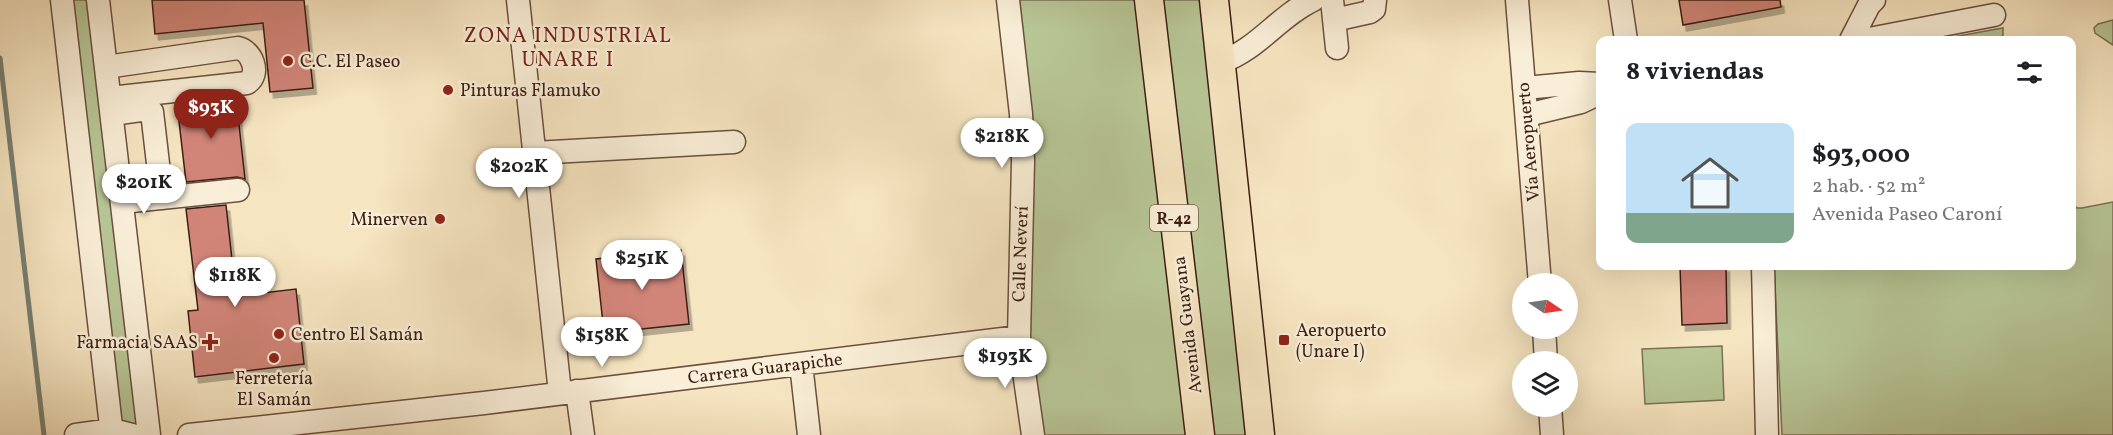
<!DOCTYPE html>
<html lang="es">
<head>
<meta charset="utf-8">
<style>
	:root { --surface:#fff; --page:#f2f2f2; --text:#202124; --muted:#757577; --line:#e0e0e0; --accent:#8f2418 }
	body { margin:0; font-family:Vollkorn,serif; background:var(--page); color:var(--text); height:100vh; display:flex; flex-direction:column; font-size:22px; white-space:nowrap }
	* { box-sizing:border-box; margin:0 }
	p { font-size:20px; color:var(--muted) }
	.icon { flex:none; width:33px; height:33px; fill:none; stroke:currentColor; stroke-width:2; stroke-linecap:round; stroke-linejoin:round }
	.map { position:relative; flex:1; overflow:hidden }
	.details { position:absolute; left:1596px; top:36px; width:480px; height:234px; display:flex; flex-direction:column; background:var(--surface); border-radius:12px; box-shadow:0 6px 24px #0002 }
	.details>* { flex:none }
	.needle { width:39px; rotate:103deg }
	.tools { position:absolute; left:1512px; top:273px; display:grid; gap:12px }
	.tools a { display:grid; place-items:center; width:66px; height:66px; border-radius:50%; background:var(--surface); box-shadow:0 6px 24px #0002; font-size:30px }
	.price { position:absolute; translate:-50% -51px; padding:0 14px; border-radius:21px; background:#fff; color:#222; font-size:20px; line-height:39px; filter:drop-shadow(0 2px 3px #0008) }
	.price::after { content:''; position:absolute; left:50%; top:36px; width:18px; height:14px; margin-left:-9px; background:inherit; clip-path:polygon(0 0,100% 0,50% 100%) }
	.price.selected { background:var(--accent); color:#fff }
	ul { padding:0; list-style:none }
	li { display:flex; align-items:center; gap:18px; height:150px; padding:0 30px }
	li+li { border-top:2px solid var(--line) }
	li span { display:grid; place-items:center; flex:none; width:168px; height:120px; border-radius:12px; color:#555 }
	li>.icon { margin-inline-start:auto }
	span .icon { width:72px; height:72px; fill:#fffc; stroke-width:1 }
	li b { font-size:26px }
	h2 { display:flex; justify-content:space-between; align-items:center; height:72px; padding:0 30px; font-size:26px }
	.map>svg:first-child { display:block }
	.green { fill:#b8c696; stroke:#7a7254; stroke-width:1.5 }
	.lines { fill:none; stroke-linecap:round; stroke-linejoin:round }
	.stream { stroke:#767f72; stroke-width:5 }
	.building { fill:#d18579; stroke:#3b1e12; stroke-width:1.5; filter:url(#shadow) }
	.minor-casing { stroke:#6a503e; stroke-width:25 }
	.major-casing { stroke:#3b1e12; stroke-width:31 }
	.minor { stroke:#f9eed7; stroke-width:22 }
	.major { stroke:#f6e5c1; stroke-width:28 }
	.poi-dot { fill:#8f2418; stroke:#f9eed7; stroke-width:2 }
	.labels { text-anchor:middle; stroke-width:5; stroke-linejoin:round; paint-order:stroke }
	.shield { fill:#f9eed7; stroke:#745c4d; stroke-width:1.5 }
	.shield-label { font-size:16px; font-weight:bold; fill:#3b1e12 }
	.poi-label { font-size:18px; fill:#3b1e12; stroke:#f9eed7; text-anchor:start }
	.street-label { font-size:18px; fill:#3b1e12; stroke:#f9eed7 }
	.quarter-label { font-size:21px; letter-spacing:1.5px; fill:#7a1f14; stroke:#f9eed7 }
</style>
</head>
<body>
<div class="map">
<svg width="2113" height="435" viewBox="0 0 2113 435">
	<defs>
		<filter id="shadow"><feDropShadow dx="3.5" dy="6" stdDeviation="0" flood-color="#0004"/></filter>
	</defs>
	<rect width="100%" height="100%" fill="#f6e5c1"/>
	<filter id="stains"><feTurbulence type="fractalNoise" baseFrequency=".00333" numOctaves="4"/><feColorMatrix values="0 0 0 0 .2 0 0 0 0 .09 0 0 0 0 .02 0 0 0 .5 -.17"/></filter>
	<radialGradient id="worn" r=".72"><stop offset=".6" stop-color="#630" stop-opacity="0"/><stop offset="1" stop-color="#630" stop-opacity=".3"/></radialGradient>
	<!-- green -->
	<path class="green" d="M62 0H98L149 435 112 430Z
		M1010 0H1214L1260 435H1033Z
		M2113 20V45L2095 33 2094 28 2098 24Z
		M2003 28V35L1999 40H1936Z
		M2113 202V435H1782L1774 266H2072V203L2077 208H2082Z
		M1722 346 1724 400 1645 404 1642 349Z"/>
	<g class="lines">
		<!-- stream -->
		<path class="stream" d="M0 58 44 435"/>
	</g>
	<!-- building -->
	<path class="building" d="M152 0H304L313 88 270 92 263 23 155 34Z
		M1679 0H1780L1781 7 1683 25Z
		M236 98 245 179 237 177 186 182 177 104Z
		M226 205 236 296 296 289 304 364 195 377 188 311 198 310 186 209Z
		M681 250 689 324 604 333 596 259Z
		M1680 266H1726L1727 323 1682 325Z"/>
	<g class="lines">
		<!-- minor casing -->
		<g class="minor-casing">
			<path id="minor" d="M62 0 112 435
				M98 0 149 435
				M518 0 560 393
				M1008 0 1021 114 1023 161 1019 337 1033 435
				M1332 0 1337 48
				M1517 0 1540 284
				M1620 0 1626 40
				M1334 20 1370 12 1374 9 1375 0
				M1851 40 1869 5 1874 0
				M1864 40 1994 15
				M1221 62C1257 50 1279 16 1313 0
				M106 67 238 48C252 51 261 74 247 83L110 98
				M1524 88 1579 83 1600 84
				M112 114 148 109 152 112 162 198
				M1527 115 1581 102 1600 93
				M534 153 734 142
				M122 202 238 190
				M1763 266 1767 435
				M1544 328 1546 362
				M801 364 809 435
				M577 391 583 435
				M1550 406 1552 435
				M76 435 112 430 132 435
				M189 435 484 403 1019 337"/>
		</g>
		<!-- major casing -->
		<g class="major-casing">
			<path id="major" d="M1149 0 1200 435
				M1214 0 1260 435"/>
		</g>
		<!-- minor -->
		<use href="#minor" class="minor"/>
		<!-- major -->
		<use href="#major" class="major"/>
	</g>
	<!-- markers -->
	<g class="poi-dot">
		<circle cx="288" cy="61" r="6"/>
		<circle cx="448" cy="90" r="6"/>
		<circle cx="440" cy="219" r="6"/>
		<circle cx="279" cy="334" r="6"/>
		<rect x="1278" y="334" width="12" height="12" rx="3"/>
		<path d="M207 333h6v6h6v6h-6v6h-6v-6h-6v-6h6z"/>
		<circle cx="274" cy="358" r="6"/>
	</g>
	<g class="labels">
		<!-- shield labels -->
		<rect class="shield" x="1150" y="205" width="48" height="26" rx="4.5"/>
		<g class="shield-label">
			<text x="1174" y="224">R-42</text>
		</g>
		<!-- poi labels -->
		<g class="poi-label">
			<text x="300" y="67">C.C. El Paseo</text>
			<text x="460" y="96">Pinturas Flamuko</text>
			<text x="428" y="225" text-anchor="end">Minerven</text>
			<text x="1296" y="336">Aeropuerto<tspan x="1296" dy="21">(Unare I)</tspan></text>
			<text x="291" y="340">Centro El Samán</text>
			<text x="198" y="348" text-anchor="end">Farmacia SAAS</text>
			<text x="274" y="384" text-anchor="middle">Ferretería<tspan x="274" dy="21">El Samán</tspan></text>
		</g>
		<!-- street labels -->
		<g class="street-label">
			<text transform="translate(1528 142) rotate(-95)" y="6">Vía Aeropuerto</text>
			<text transform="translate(1020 254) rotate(-88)" y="6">Calle Neverí</text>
			<text transform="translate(1187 325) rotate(-97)" y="6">Avenida Guayana</text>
			<text transform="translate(765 368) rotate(-7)" y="6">Carrera Guarapiche</text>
		</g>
		<!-- quarter labels -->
		<g class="quarter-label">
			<text x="568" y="42">ZONA INDUSTRIAL<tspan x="568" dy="24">UNARE I</tspan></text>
		</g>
	</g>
	<rect width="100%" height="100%" filter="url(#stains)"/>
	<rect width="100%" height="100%" fill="url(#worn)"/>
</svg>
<div class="tools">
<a><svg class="needle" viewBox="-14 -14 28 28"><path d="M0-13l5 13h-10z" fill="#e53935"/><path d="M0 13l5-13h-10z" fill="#757577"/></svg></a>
<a><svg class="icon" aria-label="layers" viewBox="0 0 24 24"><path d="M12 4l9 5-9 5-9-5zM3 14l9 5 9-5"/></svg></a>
</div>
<b class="price selected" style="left:211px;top:140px">$93K</b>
<b class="price" style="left:1002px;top:169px">$218K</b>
<b class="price" style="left:519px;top:199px">$202K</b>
<b class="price" style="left:144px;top:215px">$201K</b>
<b class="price" style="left:642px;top:291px">$251K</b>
<b class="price" style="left:235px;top:308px">$118K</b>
<b class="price" style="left:602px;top:368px">$158K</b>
<b class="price" style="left:1005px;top:389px">$193K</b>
<section class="details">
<h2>8 viviendas<svg class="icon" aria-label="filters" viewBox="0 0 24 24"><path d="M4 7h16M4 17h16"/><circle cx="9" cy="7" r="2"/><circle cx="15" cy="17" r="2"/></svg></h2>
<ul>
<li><span style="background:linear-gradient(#bfe0f5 75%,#7fa58c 0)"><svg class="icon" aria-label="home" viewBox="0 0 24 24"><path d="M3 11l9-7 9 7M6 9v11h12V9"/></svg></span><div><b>$93,000</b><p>2 hab. · 52 m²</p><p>Avenida Paseo Caroní</p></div></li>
</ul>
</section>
</div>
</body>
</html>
